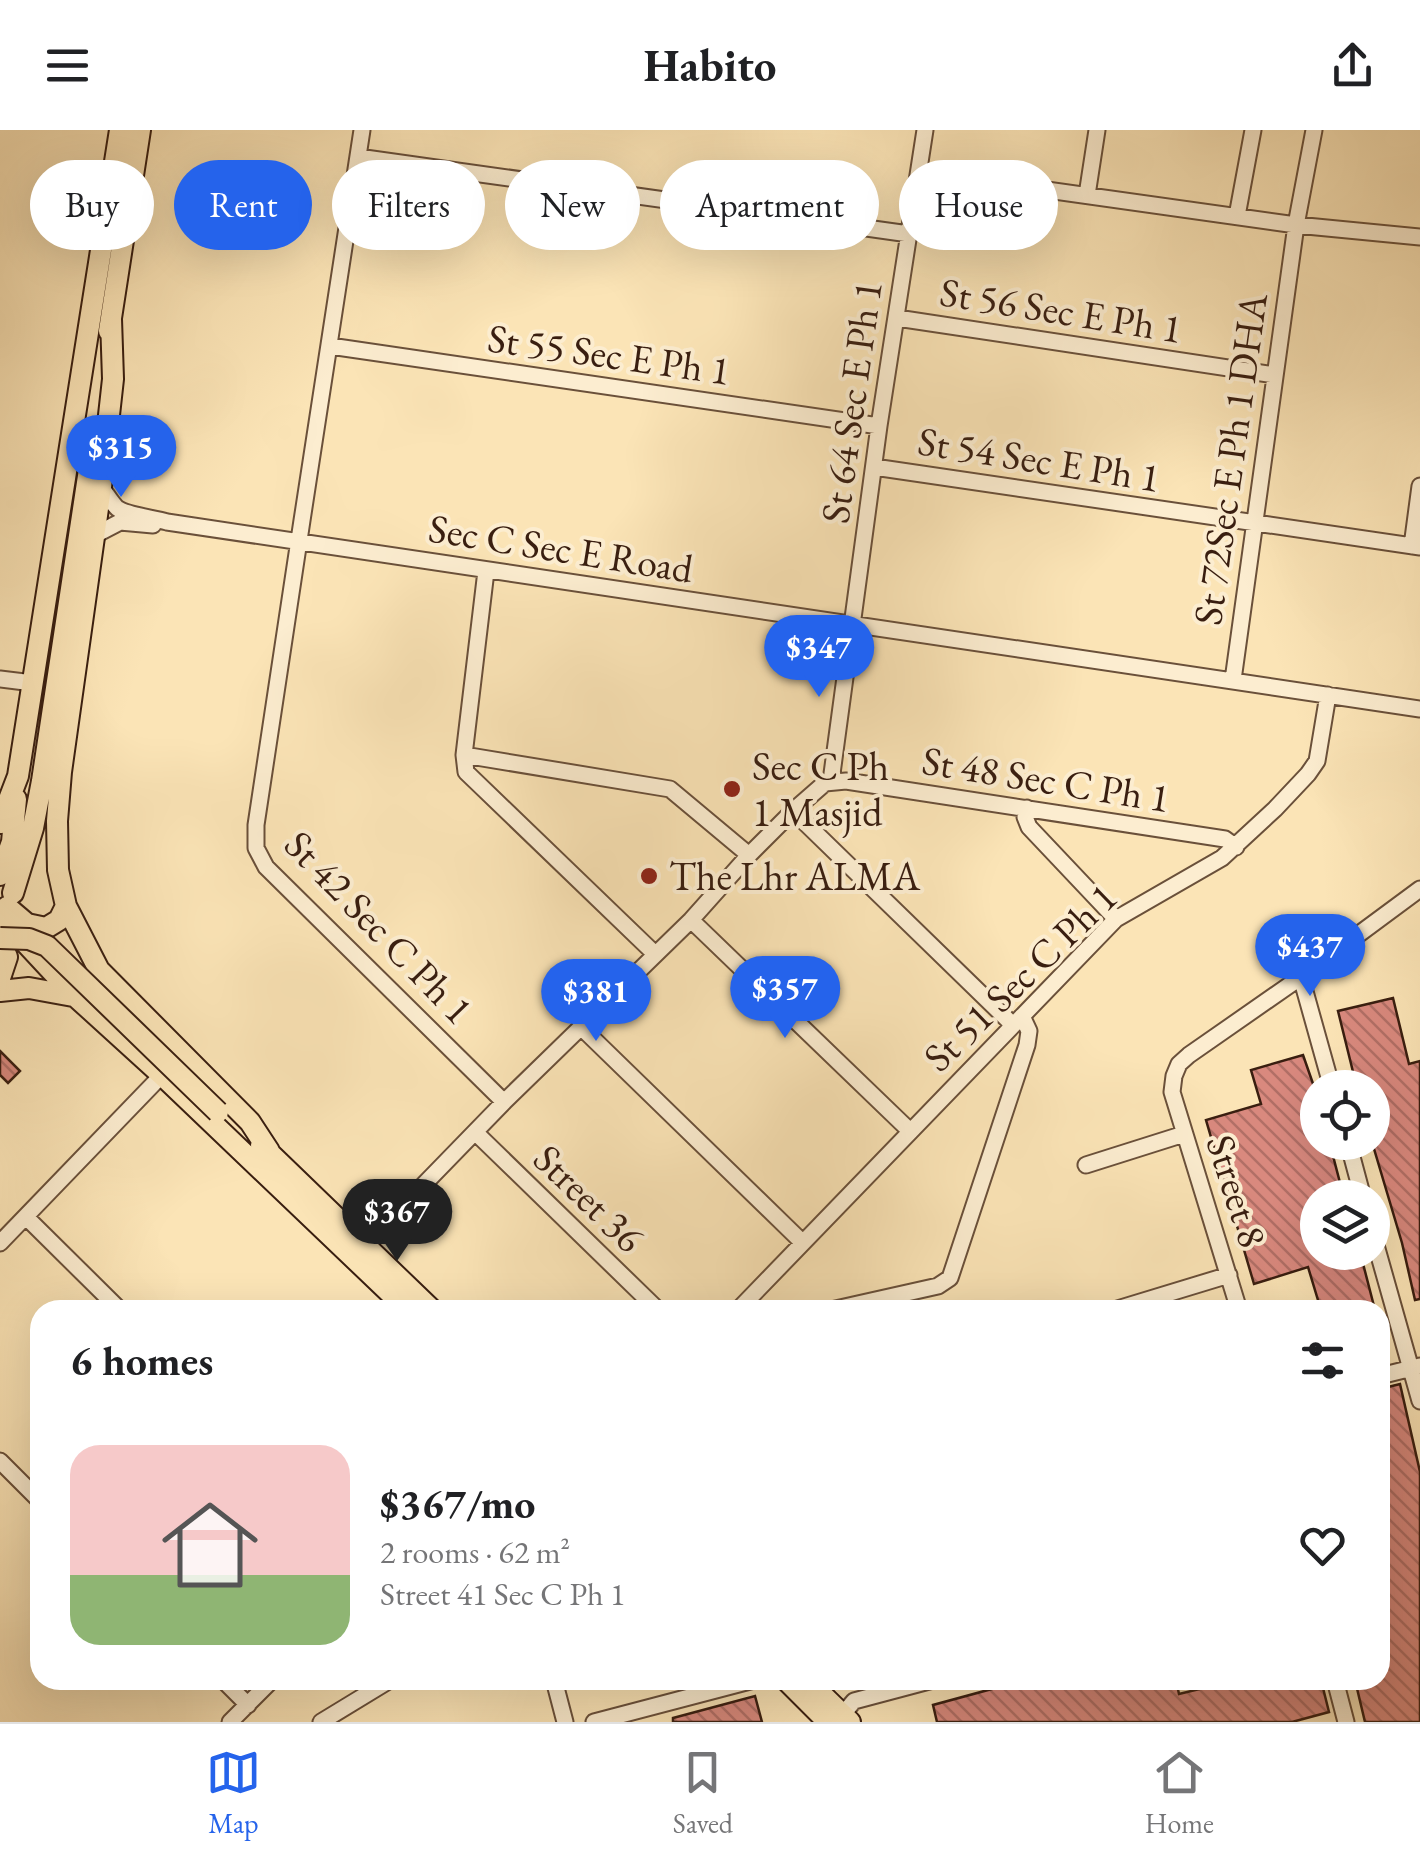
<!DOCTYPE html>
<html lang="en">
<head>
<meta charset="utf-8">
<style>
	:root { --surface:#fff; --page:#f6f6f6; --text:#202124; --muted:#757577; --line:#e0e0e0; --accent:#2563eb }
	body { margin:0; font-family:"EB Garamond",serif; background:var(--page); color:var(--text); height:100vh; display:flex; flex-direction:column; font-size:38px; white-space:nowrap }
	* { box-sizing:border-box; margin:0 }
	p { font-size:32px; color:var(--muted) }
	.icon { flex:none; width:55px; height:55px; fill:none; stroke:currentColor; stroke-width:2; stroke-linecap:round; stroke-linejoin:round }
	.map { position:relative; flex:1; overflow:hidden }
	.details { position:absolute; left:30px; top:1170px; width:1360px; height:390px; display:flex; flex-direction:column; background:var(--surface); border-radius:30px; box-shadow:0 10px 40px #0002 }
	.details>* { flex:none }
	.banner { position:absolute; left:30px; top:30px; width:1360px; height:90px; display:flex; gap:20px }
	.buttons { position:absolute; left:1300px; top:940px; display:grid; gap:20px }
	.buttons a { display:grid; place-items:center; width:90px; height:90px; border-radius:50%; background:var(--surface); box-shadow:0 10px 40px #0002; font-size:50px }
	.price { position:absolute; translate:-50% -85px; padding:0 22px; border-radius:35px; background:var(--accent); color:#fff; font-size:32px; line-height:65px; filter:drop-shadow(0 2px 5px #0008) }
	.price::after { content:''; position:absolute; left:50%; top:60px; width:30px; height:22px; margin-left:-15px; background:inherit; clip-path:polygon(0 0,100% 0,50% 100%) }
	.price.on { background:#222; color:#fff }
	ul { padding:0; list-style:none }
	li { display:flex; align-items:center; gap:30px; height:250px; padding:0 40px }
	li span { display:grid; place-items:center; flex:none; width:280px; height:200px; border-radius:30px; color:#555 }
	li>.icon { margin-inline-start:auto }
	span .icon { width:120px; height:120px; fill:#fffc; stroke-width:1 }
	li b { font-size:42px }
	h2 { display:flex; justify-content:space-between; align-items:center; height:120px; padding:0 40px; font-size:42px }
	.pill { padding:0 35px; border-radius:45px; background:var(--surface); box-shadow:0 10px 40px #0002; font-size:35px; line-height:90px }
	.pill.on { background:var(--accent); color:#fff }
	header { display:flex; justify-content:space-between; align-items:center; height:130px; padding:0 40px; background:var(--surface); font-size:45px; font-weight:700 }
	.menu { display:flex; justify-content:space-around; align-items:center; height:140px; border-top:2px solid var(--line); background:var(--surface); font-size:28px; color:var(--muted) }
	.menu a { display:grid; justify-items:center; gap:5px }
	.menu .on { color:var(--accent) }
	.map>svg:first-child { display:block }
	.building { fill:url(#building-back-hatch); stroke:#391e10; stroke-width:2.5 }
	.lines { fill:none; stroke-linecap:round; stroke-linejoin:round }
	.minor-casing { stroke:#6a503a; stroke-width:19 }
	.major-casing { stroke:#391e10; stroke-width:24 }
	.minor { stroke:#fcedd0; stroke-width:15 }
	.major { stroke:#fbe4b6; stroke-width:20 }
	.major-bridge-casing { stroke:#391e10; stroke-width:24; stroke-linecap:butt }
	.major-bridge { stroke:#fbe4b6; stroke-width:20 }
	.poi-dot { fill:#8f2418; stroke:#fcedd0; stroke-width:4 }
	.labels { text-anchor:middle; stroke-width:8; stroke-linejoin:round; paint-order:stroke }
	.street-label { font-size:40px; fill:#391e10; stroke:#fcedd0 }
	.poi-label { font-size:40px; fill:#391e10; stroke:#fcedd0; text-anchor:start }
</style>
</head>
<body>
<header><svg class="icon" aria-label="menu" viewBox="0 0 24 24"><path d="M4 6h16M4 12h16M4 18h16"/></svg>Habito<svg class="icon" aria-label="share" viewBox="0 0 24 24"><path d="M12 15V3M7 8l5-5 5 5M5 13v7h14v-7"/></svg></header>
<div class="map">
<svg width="1420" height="1592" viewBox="0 0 1420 1592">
	<defs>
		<pattern id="building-back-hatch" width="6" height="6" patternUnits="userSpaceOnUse" patternTransform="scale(2.5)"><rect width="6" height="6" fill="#d9897e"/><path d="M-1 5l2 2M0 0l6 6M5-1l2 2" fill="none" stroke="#b16f66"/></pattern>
	</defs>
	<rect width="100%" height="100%" fill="#fbe4b6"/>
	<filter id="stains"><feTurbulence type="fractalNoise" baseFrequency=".002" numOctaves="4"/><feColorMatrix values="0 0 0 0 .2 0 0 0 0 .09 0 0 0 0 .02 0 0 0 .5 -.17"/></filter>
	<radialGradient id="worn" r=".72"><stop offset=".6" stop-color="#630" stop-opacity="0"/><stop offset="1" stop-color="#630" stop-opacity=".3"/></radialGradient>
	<!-- building -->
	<path class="building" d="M1393 868 1409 934 1420 931V1169L1415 1170 1402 1113 1372 1012V958H1357L1338 881Z
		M0 921 20 941 8 953 0 945Z
		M1303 925 1318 968V1012H1337L1339 1021 1332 1022 1344 1068H1318V1122H1360L1375 1180H1321L1308 1137 1254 1154 1206 990 1261 974 1251 940Z
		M1400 1254 1420 1342V1592H1365L1355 1550H1380V1259Z
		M1025 1550H1176L1179 1564 1216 1555 1217 1558 1248 1550H1321L1329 1582 1292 1592H937L933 1575Z
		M755 1566 762 1592H673V1588Z"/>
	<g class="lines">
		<!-- minor casing -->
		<g class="minor-casing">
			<path id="minor" d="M362 0C327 232 290 463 256 695V718L266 737 504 972
				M358 27 909 104
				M919 42 1296 95 1420 107
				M1087 65 1097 0
				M1237 86 1253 0
				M897 188 1275 245
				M330 216 879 296
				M874 337 1420 417
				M101 357C106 363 111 372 117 378 126 385 154 388 167 392L1420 579
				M95 405 120 392 153 395
				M1412 416 1420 356
				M486 441 464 625 466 642 655 824
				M0 549 33 553
				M1233 550 1296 95 1314 0
				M464 625 670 659 749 725
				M831 651 879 296 925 0
				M1027 678 1025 687 1029 697 1116 789
				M793 681 1013 895
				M691 790 910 1001
				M1301 847 1332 958
				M581 897 802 1112
				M476 1003 658 1180
				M1348 1012 1363 1068
				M1086 1035 1184 1004
				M26 1087 120 1180
				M1372 1101 1420 1271
				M0 1113 162 945
				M366 1114 504 972 691 790 749 725 793 681 825 653 846 651 1225 709 1236 717
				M738 1180 1116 789 1222 728 1275 679 1308 644 1317 631 1328 565
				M831 1180 938 1156 950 1148 1027 915 1029 901 1022 886
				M1114 1180 1229 1145
				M1239 1180 1172 962 1174 946 1179 934 1189 925 1301 847 1420 759
				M1380 1246 1420 1236
				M0 1331 40 1371
				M223 1550 248 1575
				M554 1550 565 1592
				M1335 1550 1346 1592
				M843 1584 854 1571 933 1550
				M230 1592 272 1550
				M321 1592 390 1550
				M594 1592 754 1550"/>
		</g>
		<!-- major casing -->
		<g class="major-casing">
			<path id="major" d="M111 189 113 249 101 357 61 642 57 691 58 740 66 776 99 840 250 992 269 1021
				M109 201 140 0
				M0 693 18 646 120 0
				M0 745 12 712 16 669
				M13 763 33 698 42 651 93 313
				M7 777 27 794 46 798 59 790 66 776
				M0 781 8 794 75 866 162 945 408 1180
				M0 810 7 827 0 848
				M0 861 29 858 73 866
				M261 1015 432 1180
				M786 1550 828 1592
				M807 1550 850 1592"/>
		</g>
		<!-- minor -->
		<use href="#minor" class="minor"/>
		<!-- major -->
		<use href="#major" class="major"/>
		<!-- major-bridge casing -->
		<g class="major-bridge-casing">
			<path id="major-bridge" d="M0 808 29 809 47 816 218 982"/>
		</g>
		<!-- major-bridge -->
		<use href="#major-bridge" class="major-bridge"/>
	</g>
	<!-- markers -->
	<g class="poi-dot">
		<circle cx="732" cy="659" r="10"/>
		<circle cx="649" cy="746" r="10"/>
	</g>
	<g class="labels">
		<!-- street labels -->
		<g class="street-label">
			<text transform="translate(1061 180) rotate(9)" y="14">St 56 Sec E Ph 1</text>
			<text transform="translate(609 224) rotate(8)" y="14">St 55 Sec E Ph 1</text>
			<text transform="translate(851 272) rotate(-82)" y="14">St 64 Sec E Ph 1</text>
			<text transform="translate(1039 329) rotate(9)" y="14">St 54 Sec E Ph 1</text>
			<text transform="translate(1230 329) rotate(-82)" y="14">St 72Sec E Ph 1 DHA</text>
			<text transform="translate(561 418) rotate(9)" y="14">Sec C Sec E Road</text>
			<text transform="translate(1046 649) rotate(9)" y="14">St 48 Sec C Ph 1</text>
			<text transform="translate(379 797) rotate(46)" y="14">St 42 Sec C Ph 1</text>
			<text transform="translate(1020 847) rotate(-44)" y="14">St 51 Sec C Ph 1</text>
			<text transform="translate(1237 1061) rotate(72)" y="14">Street 8</text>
			<text transform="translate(589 1068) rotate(44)" y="14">Street 36</text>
		</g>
		<!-- poi labels -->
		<g class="poi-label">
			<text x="752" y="650">Sec C Ph<tspan x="752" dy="46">1 Masjid</tspan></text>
			<text x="669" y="760">The Lhr ALMA</text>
		</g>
	</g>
	<rect width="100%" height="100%" filter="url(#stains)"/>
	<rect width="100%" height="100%" fill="url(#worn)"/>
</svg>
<div class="buttons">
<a><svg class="icon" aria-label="locate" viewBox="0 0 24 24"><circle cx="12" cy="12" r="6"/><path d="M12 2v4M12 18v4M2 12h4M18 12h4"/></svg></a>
<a><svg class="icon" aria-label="layers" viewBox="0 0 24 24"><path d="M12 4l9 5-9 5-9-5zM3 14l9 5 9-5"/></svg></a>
</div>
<b class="price" style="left:121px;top:370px">$315</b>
<b class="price" style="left:819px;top:570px">$347</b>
<b class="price" style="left:1310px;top:869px">$437</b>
<b class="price" style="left:785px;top:911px">$357</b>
<b class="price" style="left:596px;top:914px">$381</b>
<b class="price on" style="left:397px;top:1134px">$367</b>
<div class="banner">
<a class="pill">Buy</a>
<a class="pill on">Rent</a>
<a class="pill">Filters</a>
<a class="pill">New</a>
<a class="pill">Apartment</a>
<a class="pill">House</a>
</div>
<section class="details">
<h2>6 homes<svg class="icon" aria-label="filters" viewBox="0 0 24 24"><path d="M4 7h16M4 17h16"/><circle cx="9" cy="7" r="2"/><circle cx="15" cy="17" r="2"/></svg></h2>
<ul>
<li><span style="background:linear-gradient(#f6c9c9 65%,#8fb573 0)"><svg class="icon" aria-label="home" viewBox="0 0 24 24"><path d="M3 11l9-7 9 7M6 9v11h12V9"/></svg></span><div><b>$367/mo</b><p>2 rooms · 62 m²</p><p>Street 41 Sec C Ph 1</p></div><svg class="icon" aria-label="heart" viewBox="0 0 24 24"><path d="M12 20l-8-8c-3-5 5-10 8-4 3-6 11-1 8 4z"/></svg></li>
</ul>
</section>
</div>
<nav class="menu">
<a class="on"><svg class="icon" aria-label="map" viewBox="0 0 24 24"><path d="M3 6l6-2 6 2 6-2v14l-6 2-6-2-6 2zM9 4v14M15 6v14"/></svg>Map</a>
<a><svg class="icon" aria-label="saved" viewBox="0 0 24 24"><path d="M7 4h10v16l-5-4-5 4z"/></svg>Saved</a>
<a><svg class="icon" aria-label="home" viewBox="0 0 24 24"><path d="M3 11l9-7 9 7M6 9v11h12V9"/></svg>Home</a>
</nav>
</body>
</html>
